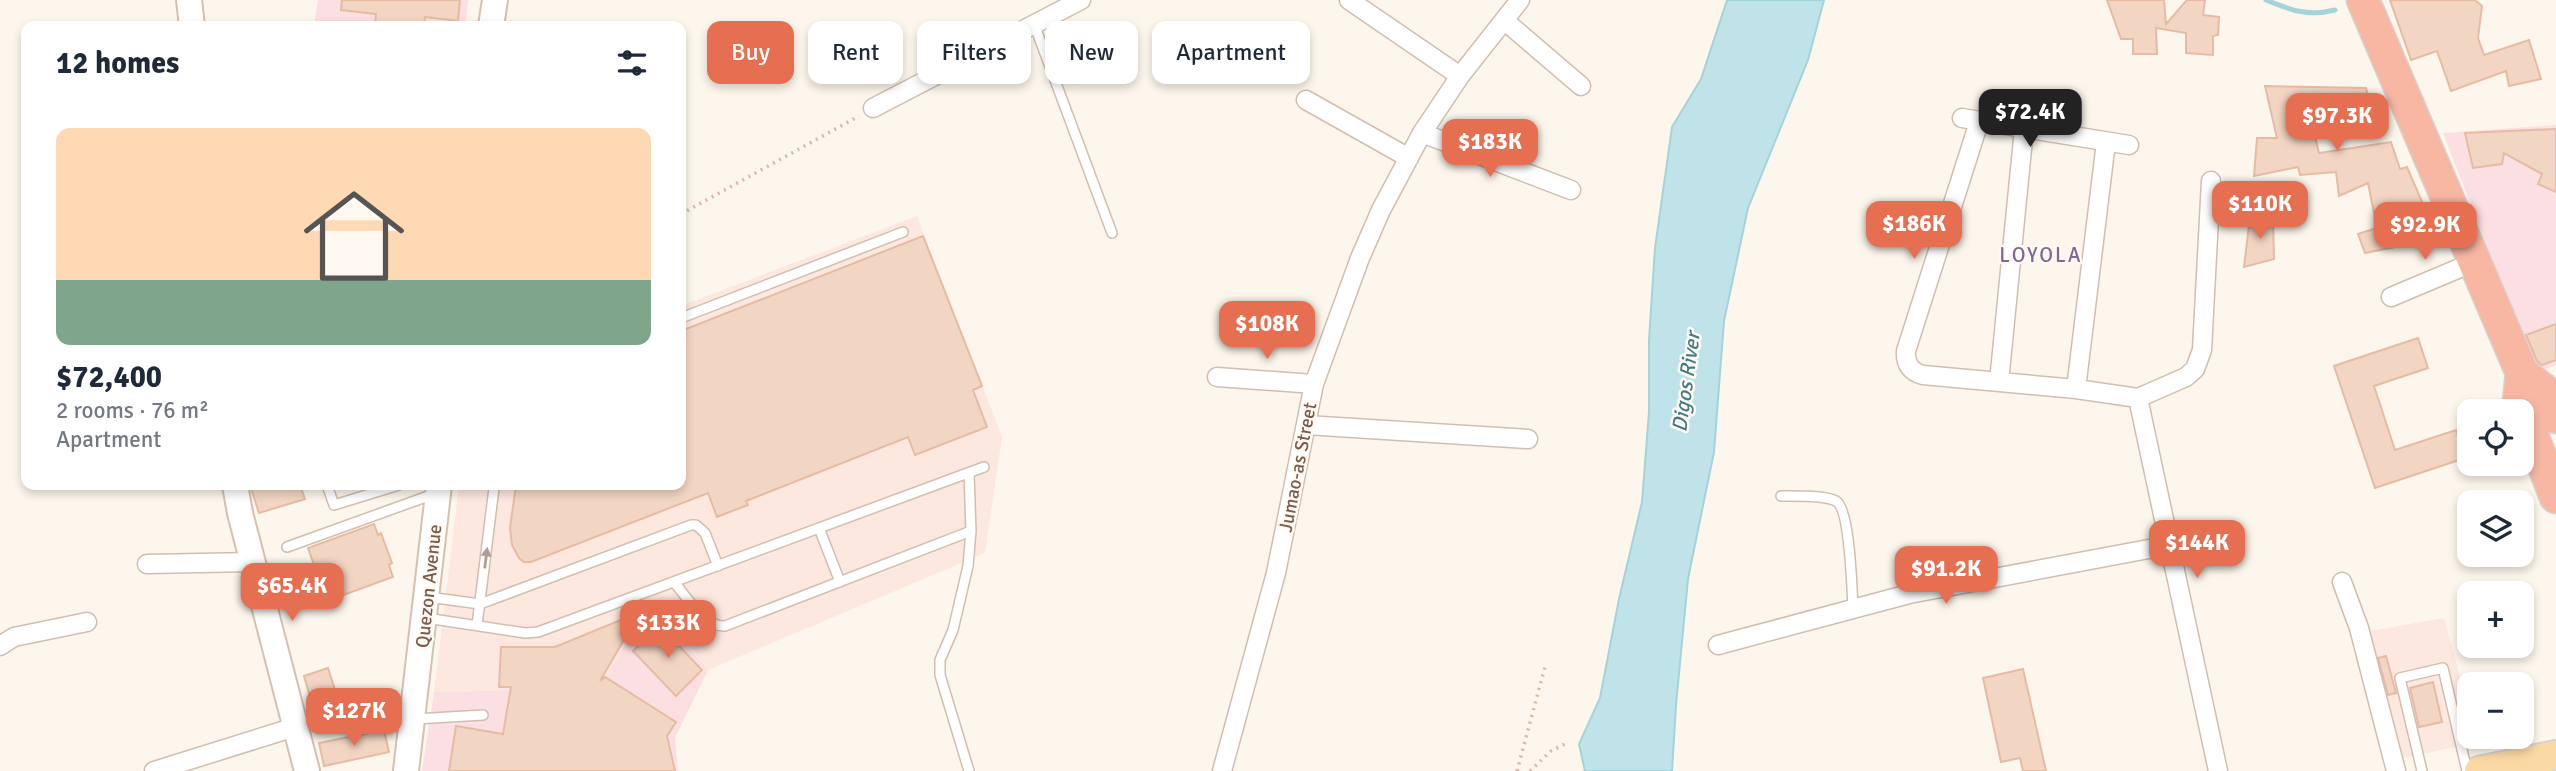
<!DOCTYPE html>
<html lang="en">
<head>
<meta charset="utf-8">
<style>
	:root { --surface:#fff; --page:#f6f6f7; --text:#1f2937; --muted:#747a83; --line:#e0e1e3; --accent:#e76f51 }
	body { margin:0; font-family:Signika,sans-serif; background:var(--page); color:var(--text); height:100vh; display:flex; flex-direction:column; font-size:26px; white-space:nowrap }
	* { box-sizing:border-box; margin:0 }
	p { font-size:23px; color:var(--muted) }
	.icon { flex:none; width:38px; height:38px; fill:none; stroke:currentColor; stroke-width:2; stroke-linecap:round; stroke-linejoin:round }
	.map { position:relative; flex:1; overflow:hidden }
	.drawer { position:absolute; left:21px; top:21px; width:665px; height:469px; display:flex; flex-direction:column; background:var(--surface); border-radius:14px; box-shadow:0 4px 10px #0003 }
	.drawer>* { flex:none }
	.hud { position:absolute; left:707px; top:21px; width:665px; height:63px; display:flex; gap:14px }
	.tools { position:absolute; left:2457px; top:399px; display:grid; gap:14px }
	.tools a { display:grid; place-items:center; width:77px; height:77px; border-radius:14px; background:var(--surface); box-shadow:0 4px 10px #0003; font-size:35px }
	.price { position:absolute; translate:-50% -60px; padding:0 16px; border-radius:14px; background:var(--accent); color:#fff; font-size:23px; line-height:46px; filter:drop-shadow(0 2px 4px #0008) }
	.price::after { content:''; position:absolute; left:50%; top:42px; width:21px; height:16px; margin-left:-10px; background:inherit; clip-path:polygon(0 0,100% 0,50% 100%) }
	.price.active { background:#222; color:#fff }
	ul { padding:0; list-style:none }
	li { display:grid; align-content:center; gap:14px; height:371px; padding:0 35px }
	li+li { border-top:2px solid var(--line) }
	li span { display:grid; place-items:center; height:217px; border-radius:14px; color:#555 }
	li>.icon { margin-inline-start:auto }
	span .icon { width:126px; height:126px; fill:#fffc; stroke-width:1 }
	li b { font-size:30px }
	h2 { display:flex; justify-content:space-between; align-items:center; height:84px; padding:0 35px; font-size:30px }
	.tag { padding:0 24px; border-radius:14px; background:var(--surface); box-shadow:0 4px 10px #0003; font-size:24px; line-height:63px }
	.tag.active { background:var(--accent); color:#fff }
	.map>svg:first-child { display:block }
	.commercial { fill:#fde8e0 }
	.medical { fill:#fbdfe3 }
	.water { fill:#bfe3e8; stroke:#a5d3da; stroke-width:2 }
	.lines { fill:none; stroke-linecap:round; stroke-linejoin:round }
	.stream { stroke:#a5d3da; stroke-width:5 }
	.building { fill:#f3d5c3; stroke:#e6bba3; stroke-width:2 }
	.lane-casing { stroke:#d1beb0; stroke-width:12 }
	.street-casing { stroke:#d1beb0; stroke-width:21 }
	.secondary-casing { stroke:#d6c0b0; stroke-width:28 }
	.primary-casing { stroke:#dad1cd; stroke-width:32 }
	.highway-casing { stroke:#dad1cd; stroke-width:35 }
	.path { stroke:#d9b8a5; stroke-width:3.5; stroke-dasharray:2 5; stroke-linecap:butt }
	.lane { stroke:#fff; stroke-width:9 }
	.street { stroke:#fff; stroke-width:18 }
	.secondary { stroke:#fff; stroke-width:24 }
	.primary { stroke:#fbd9a5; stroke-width:28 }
	.highway { stroke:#f7b7a3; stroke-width:32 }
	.oneway { fill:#af9d94 }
	.labels { text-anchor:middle; stroke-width:5; stroke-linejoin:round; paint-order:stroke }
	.street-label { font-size:19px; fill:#7a5c4d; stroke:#fffaf3 }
	.neighbourhood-label { font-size:21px; letter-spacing:2px; fill:#846695; stroke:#fffaf3 }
	.water-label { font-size:21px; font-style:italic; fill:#437c86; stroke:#fffaf3 }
</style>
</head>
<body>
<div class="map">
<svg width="2556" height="771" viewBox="0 0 2556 771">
	<rect width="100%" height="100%" fill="#fdf6ec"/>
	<!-- commercial -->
	<path class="commercial" d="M917 216 1002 437 985 553 708 670 651 605 599 688 434 692 459 485H681V306Z
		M2444 618 2469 709V737H2477L2479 742 2398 759 2364 632Z"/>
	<!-- medical -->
	<path class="medical" d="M318 0H468L465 26H314Z
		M2556 125V365L2536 373 2443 133Z
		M651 605 708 670 675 738 678 771H422L434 692 599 688Z"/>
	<!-- water -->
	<path class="water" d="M1727 0H1824L1808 60 1748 208 1724 321 1714 452 1688 579 1676 705 1672 771H1585L1579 744 1600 698 1619 599 1642 502 1649 412V340L1655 248 1672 127 1701 79Z"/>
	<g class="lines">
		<!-- stream -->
		<path class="stream" d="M2266 0C2291 10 2307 17 2335 10"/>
	</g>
	<!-- building -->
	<path class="building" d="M342 0H460L458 21 425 17 424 26H375L376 14 341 10Z
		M2107 0H2164L2166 24 2187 0H2205L2203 15 2219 17 2218 35 2213 36V55L2186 53V33L2156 28 2157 54H2133V39H2121Z
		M2390 0H2475L2482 6 2478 38 2484 55 2529 40 2541 79 2509 86 2506 71 2451 91 2437 51 2411 60Z
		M2265 86 2366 88 2374 119 2312 124 2319 153 2391 142 2400 169 2407 167 2423 204 2388 212 2400 246 2365 253 2358 234 2377 228 2368 183 2339 196 2336 172 2300 175 2298 167 2254 176 2257 138H2277Z
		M2556 129V192L2538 184 2542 174 2504 153 2502 164 2473 168 2465 133Z
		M2250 217 2273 218 2274 259 2244 267Z
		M923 236 982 386 973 390 987 427 915 455 908 437 746 501 748 505 717 517 708 493 531 562H524L519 558 512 545 510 528 516 485H681V331Z
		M2556 324V360L2542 365 2537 361 2526 335Z
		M2418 338 2428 368 2374 386 2395 450 2456 430 2465 458 2375 488 2334 366Z
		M250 485H300L305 499 259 513Z
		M374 524 378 535 381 533 392 563 389 565 393 577 327 601 308 548Z
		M640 612 600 681 605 677 676 722 667 736 675 771H449L456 726 503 734 511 687H499L501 647H555Z
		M659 625 702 670 676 696 633 651Z
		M2386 656 2396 693 2388 695 2378 658Z
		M328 668 338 699 313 707 304 676Z
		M2023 669 2046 771H2023L2020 758 2001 762 1983 678Z
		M2433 682 2442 722 2419 727 2410 688Z
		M384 730 389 752 324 766 319 743Z"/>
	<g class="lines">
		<!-- lane casing -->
		<g class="lane-casing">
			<path id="lane" d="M1034 24 1112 233
				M681 318 903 232
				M327 485 334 505 399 485
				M1781 496C1795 496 1825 495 1836 501 1850 509 1852 590 1853 609
				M819 528 840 582
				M287 547 434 494
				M674 582C686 596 705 628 725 626L971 531
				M428 597 480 604 691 525H696L705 533 718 566
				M426 618 525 633 538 632 984 467
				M477 625 494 488
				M415 719 483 715
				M969 771 940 675V660L953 630 968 566 971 531 969 473
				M2422 771 2400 678 2443 668 2467 771"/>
		</g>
		<!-- street casing -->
		<g class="street-casing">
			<path id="street" d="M1349 0 1460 76
				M1505 21 1581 86
				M1306 100 1409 158
				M873 108 1081 0
				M1962 118 2129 145
				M1979 122 1906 351C1905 364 1911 372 1923 375L2076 389 2138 398 2186 377 2195 369 2202 350 2211 181
				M1422 133 1571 190
				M2391 297 2474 262
				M1217 377 1314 384
				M1999 382 2024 129
				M2076 389 2106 142
				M2138 398 2218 771
				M1306 425 1528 439
				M147 564 253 562
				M2342 582 2359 628 2396 771
				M1718 645 1909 594 2170 545
				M0 646 14 637 87 622
				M154 771 295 727
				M1222 771 1276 573 1314 384 1360 258 1381 210 1422 133 1460 76 1520 0"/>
		</g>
		<!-- secondary casing -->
		<g class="secondary-casing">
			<path id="secondary" d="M189 0 192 26
				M491 26 495 0
				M235 485 240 513 307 771
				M406 771 439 485"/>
		</g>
		<!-- primary casing -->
		<g class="primary-casing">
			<path id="primary" d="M2479 771 2556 755"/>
		</g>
		<!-- highway casing -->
		<g class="highway-casing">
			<path id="highway" d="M2363 0 2522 373 2519 402 2556 497
				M2522 373 2546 392 2556 417"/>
		</g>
		<!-- path -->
		<path class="path" d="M681 214 859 116
			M1517 771 1545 667
			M1530 771 1551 751 1567 743"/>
		<!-- lane -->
		<use href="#lane" class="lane"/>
		<!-- street -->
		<use href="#street" class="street"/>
		<!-- secondary -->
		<use href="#secondary" class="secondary"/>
		<!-- primary -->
		<use href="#primary" class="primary"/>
		<!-- highway -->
		<use href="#highway" class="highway"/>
	</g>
	<!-- one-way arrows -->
	<defs><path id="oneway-solid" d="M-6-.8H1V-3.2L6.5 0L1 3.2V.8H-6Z" transform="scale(1.75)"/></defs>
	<use class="oneway" href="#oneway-solid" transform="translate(486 558) rotate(-83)"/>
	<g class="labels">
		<!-- street labels -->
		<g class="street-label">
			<text transform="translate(1297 467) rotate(-79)" y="7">Jumao-as Street</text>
			<text transform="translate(428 586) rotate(-84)" y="7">Quezon Avenue</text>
		</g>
		<!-- neighbourhood labels -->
		<g class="neighbourhood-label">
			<text x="2041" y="262">LOYOLA</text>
		</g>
		<!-- water labels -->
		<g class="water-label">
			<text transform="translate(1686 382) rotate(-82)" y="7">Digos River</text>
		</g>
	</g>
</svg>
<div class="tools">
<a><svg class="icon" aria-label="locate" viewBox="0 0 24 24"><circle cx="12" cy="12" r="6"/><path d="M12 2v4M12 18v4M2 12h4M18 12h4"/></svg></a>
<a><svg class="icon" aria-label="layers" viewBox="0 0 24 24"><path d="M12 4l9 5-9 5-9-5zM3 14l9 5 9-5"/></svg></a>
<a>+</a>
<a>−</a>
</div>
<b class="price active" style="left:2030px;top:149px">$72.4K</b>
<b class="price" style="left:2337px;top:153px">$97.3K</b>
<b class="price" style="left:1490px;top:179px">$183K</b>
<b class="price" style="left:2260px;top:241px">$110K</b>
<b class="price" style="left:1914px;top:261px">$186K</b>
<b class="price" style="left:2425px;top:262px">$92.9K</b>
<b class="price" style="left:1267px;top:361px">$108K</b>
<b class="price" style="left:2197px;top:580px">$144K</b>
<b class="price" style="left:1946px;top:606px">$91.2K</b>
<b class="price" style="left:292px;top:623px">$65.4K</b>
<b class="price" style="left:668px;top:660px">$133K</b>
<b class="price" style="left:354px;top:748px">$127K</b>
<div class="hud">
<a class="tag active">Buy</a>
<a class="tag">Rent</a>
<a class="tag">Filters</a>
<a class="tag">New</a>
<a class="tag">Apartment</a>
</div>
<section class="drawer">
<h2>12 homes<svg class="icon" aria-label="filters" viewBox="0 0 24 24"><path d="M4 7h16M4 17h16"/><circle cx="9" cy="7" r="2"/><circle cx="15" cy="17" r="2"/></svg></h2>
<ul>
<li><span style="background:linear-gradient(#ffd9b3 70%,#7fa58c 0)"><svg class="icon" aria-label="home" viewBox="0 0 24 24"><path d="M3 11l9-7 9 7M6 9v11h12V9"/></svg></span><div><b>$72,400</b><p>2 rooms · 76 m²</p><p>Apartment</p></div></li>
</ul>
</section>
</div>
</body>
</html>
